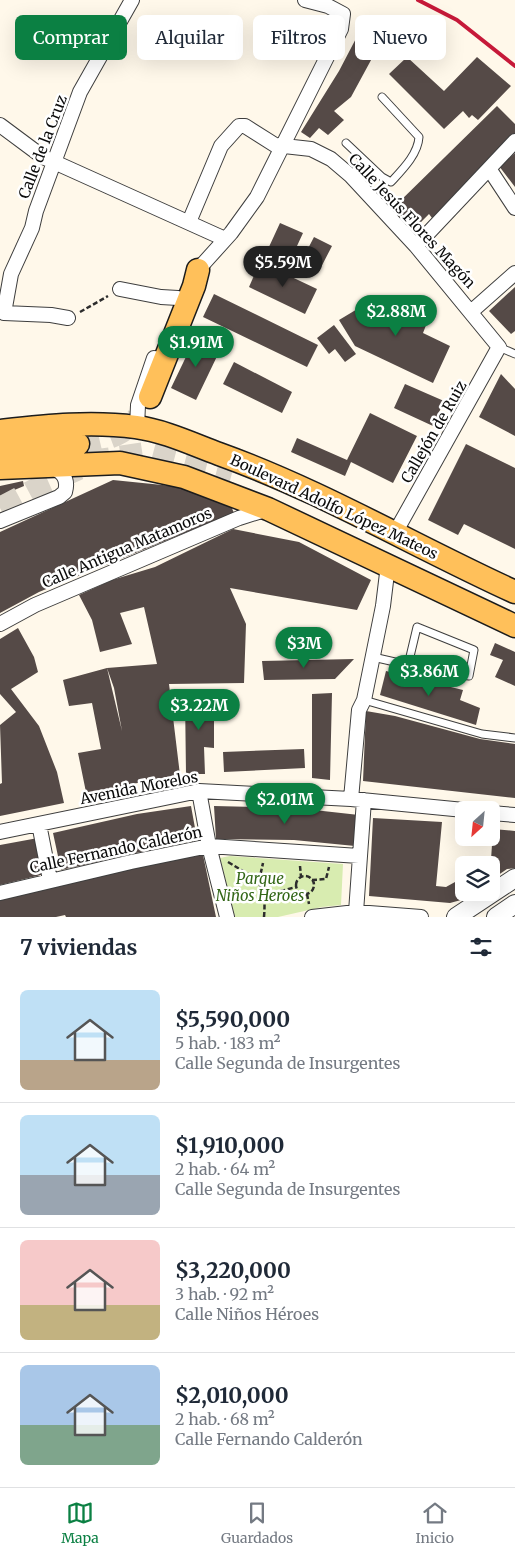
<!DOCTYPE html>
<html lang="es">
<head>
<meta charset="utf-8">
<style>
	:root { --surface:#fff; --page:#f2f2f3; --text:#1f2937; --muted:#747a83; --line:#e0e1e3; --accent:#0b8043 }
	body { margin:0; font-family:Merriweather,serif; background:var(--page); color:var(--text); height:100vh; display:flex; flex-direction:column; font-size:19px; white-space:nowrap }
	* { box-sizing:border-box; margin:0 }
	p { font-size:16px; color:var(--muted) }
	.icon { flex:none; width:28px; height:28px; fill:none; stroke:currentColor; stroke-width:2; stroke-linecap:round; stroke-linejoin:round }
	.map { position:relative; height:917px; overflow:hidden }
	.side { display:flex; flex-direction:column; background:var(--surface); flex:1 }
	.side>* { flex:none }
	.top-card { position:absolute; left:15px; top:15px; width:485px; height:45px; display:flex; gap:10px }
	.needle { width:32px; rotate:207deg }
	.controls { position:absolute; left:455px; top:801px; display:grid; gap:10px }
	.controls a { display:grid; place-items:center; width:45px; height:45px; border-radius:8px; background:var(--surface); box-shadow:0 5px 20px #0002; font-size:25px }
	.price { position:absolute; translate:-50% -42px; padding:0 11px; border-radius:18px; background:var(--accent); color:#fff; font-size:16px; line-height:32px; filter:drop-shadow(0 1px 2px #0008) }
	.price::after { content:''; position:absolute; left:50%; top:30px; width:15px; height:11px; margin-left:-8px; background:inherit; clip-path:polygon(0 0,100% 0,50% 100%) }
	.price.current { background:#222; color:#fff }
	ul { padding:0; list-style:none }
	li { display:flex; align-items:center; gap:15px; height:125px; padding:0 20px }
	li+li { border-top:1px solid var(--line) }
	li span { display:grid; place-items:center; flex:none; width:140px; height:100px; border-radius:8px; color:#555 }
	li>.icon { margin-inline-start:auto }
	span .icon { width:60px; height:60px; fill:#fffc; stroke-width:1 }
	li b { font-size:21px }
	h2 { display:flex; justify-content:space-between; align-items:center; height:60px; padding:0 20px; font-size:21px }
	.tag { padding:0 18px; border-radius:8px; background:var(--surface); box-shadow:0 5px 20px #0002; font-size:18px; line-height:45px }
	.tag.current { background:var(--accent); color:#fff }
	.tabs { display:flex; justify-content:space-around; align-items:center; height:70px; border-top:1px solid var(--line); background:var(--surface); font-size:14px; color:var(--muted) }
	.tabs a { display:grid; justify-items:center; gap:2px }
	.tabs .current { color:var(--accent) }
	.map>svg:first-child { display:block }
	.green { fill:#d8ecb0 }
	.building { fill:#554a47 }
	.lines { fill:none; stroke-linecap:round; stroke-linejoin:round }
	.primary-tunnel { stroke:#dad4c9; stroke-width:22; stroke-dasharray:22 11; stroke-linecap:butt }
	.service-casing { stroke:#3e3e3e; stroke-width:9 }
	.minor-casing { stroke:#3e3e3e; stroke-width:16 }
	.tertiary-casing { stroke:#3e3e3e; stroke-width:20 }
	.primary-casing { stroke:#1c1c1c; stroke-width:25 }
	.path { stroke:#2d2d2d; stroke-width:2.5; stroke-dasharray:5 2.5; stroke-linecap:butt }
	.service { stroke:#fff; stroke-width:7 }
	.minor { stroke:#fff; stroke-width:14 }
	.tertiary { stroke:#fff; stroke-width:18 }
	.primary { stroke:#ffc05a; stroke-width:22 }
	.rail { stroke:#c61939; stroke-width:4 }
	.labels { text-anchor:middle; stroke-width:5; stroke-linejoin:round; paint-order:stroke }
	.street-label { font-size:15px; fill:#0b0b0b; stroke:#fff }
	.park-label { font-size:15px; font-style:italic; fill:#336717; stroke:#fff }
</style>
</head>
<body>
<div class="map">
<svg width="515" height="917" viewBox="0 0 515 917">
	<rect width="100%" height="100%" fill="#fff8ea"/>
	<!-- green -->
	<path class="green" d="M230 856 343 864 341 905 322 907 278 917H235L220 858Z"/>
	<!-- building -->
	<path class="building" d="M362 27 383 38 351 97 334 111 344 120 328 135 319 128 310 138 301 132 339 71Z
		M407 57 444 91 477 57 511 86 478 120 472 115 469 118 463 111 444 129 389 74Z
		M497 106 515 124V135L432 218 429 214 414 229 393 208Z
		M515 153V187L499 166Z
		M280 223 303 233 291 259 268 249Z
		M314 237 332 246 318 273 300 264Z
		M260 262 317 289 305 314 249 287Z
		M515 287V331L511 334 489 311Z
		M214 294 318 345 307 367 203 317Z
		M379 296 428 320 423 333 450 346 433 383 355 346 339 320Z
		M334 325 356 354 345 362 335 349 329 354 317 338Z
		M196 336 221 348 196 400 171 388Z
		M234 362 292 392 282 413 223 384Z
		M501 374 515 389V436L479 417Z
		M405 384 444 401 433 426 394 408Z
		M370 413 417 436 393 483 351 462 345 476 291 452 297 438 347 460Z
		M466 444 515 468V549L464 524 458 535 428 520Z
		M113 480 182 487 231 506 234 513 39 592 0 613V532Z
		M23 481 24 486 0 496V486Z
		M233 529 299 542 371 580 357 610 230 588 246 624 244 683 169 684 180 775 132 784 87 797 78 753 101 749 92 703 69 706 63 680 107 668 122 731 114 688 107 668 157 664 144 607 120 613 132 644 100 652 92 620 79 595 112 580 155 567Z
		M18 628 34 657 38 672 11 689 39 726 57 772 64 803 0 816V784L2 783 0 725 16 712 0 694V639Z
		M495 643 515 652V686L495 677 503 660 490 655Z
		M354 659 335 679 264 680 262 661Z
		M386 671 463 690 460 700 480 708 476 725 380 695Z
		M332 693 330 780 312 778V694Z
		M185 696H214V748L204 747 205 774H186Z
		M366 711 395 716 480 739 515 744V798L363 781Z
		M304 749 305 768 224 772 223 752Z
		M191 806 197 839 61 870 53 833 137 814Z
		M214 806 296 808 359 815 355 846 294 840 216 839Z
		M373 818 442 822 436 886 446 887 464 877V892H473L461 900 450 903 369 896Z
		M493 829 515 831V868L507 869 491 880V865H483L491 860Z
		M38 838 45 874 0 885V845Z
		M203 855 216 917H66L65 915 56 917H0V899L146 864Z"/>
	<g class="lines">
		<!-- primary-tunnel -->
		<path class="primary-tunnel" d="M78 444C100 442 125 437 138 416
			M0 508 45 484 99 460 152 452 232 473"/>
		<!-- service casing -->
		<g class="service-casing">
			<path id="service" d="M346 143 382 177 391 182C403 169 418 154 419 137L382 97
				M351 176 364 161
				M499 347 515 354
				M417 627 474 650 469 676 408 665Z
				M373 657 408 665
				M364 700 482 734 515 738"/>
		</g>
		<!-- minor casing -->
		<g class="minor-casing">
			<path id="minor" d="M0 125 43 157 225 239
				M490 170 515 208
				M189 222 221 146 239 126H245L275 145 311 149 331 159 351 176 416 246 499 347 395 533
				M416 246 515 141
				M194 274 231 233 257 197 341 29 343 14 328 6 305 0
				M120 289 161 297 178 298
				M472 311 515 273
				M68 318 51 315 4 313 11 274 32 228 36 211 80 92 132 0
				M137 427 138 405 154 358
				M0 521 59 497 65 492C69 478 62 471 49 466
				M0 624 35 605 239 518 268 509
				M199 791 209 846 227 917
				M351 799 359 710 364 700 383 606 388 565
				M491 813 515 815
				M39 824 50 880
				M0 832 199 791 351 799 464 810
				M0 893 131 862 209 846 359 856
				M356 912 364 800
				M312 917 356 912 421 917"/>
		</g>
		<!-- tertiary casing -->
		<g class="tertiary-casing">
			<path id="tertiary" d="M456 917 515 878
				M496 917 515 904"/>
		</g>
		<!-- primary casing -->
		<g class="primary-casing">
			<path id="primary" d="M150 397 194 286 198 270
				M0 431C46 426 90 421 136 427 165 431 192 444 219 454 322 491 416 547 515 592
				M0 450 78 444
				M0 468 120 463 184 477 268 509 515 626"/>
		</g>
		<!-- path -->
		<path class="path" d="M80 312 108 296
			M228 862C257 880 267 880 264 917
			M300 866 301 877
			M296 885a9 9 0 1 1 18 0a9 9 0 1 1-18 0Z
			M312 880 326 879 329 867
			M259 881 263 863
			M307 894 309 904
			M266 895 296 887"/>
		<!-- service -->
		<use href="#service" class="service"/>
		<!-- minor -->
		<use href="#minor" class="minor"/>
		<!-- tertiary -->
		<use href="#tertiary" class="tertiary"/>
		<!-- primary -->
		<use href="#primary" class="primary"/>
		<!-- rail -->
		<path class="rail" d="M418 0 457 20 515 66"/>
	</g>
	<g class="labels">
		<!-- street labels -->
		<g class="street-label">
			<text transform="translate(43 147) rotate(-69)" y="5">Calle de la Cruz</text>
			<text transform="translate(412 221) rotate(47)" y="5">Calle Jesús Flores Magón</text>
			<text transform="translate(434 432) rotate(-60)" y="5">Callejón de Ruiz</text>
			<text transform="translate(334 507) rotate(25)" y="5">Boulevard Adolfo López Mateos</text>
			<text transform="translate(127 548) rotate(-23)" y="5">Calle Antigua Matamoros</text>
			<text transform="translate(139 788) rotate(-11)" y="5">Avenida Morelos</text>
			<text transform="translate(116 850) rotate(-12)" y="5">Calle Fernando Calderón</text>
		</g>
		<!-- park labels -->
		<g class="park-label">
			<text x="260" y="884">Parque<tspan x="260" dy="17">Niños Heroes</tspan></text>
		</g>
	</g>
</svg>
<div class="controls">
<a><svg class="needle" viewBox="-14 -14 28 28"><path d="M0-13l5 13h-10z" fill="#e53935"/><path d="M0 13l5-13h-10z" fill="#747a83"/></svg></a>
<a><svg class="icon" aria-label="layers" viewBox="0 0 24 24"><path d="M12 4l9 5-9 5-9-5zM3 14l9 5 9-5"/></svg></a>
</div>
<b class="price current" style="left:283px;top:288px">$5.59M</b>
<b class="price" style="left:396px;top:337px">$2.88M</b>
<b class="price" style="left:196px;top:368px">$1.91M</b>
<b class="price" style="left:304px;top:669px">$3M</b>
<b class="price" style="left:429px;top:697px">$3.86M</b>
<b class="price" style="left:199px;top:731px">$3.22M</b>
<b class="price" style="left:285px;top:825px">$2.01M</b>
<div class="top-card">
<a class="tag current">Comprar</a>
<a class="tag">Alquilar</a>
<a class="tag">Filtros</a>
<a class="tag">Nuevo</a>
</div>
</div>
<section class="side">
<h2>7 viviendas<svg class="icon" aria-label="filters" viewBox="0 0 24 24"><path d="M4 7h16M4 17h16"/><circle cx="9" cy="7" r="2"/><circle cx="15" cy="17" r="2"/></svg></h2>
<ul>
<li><span style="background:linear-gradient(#bfe0f5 70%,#b9a48a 0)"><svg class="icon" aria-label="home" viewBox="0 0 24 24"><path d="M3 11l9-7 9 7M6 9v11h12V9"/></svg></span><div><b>$5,590,000</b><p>5 hab. · 183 m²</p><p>Calle Segunda de Insurgentes</p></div></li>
<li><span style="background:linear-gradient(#bfe0f5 60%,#9aa5b1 0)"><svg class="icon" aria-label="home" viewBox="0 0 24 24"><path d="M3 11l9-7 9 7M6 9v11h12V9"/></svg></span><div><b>$1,910,000</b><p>2 hab. · 64 m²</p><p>Calle Segunda de Insurgentes</p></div></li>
<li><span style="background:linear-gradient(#f6c9c9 65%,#c2b280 0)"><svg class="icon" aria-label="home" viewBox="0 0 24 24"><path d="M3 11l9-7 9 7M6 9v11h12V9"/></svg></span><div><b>$3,220,000</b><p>3 hab. · 92 m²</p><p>Calle Niños Héroes</p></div></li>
<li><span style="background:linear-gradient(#a9c7e8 60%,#7fa58c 0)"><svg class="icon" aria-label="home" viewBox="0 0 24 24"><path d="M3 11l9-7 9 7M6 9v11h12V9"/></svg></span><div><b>$2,010,000</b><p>2 hab. · 68 m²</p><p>Calle Fernando Calderón</p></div></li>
</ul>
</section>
<nav class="tabs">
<a class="current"><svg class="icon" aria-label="map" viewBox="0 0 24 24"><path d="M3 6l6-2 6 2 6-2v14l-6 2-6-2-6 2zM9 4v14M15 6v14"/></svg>Mapa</a>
<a><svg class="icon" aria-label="saved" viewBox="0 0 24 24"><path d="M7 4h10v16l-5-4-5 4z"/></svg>Guardados</a>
<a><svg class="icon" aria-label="home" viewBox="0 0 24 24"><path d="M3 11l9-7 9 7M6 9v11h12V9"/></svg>Inicio</a>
</nav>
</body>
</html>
